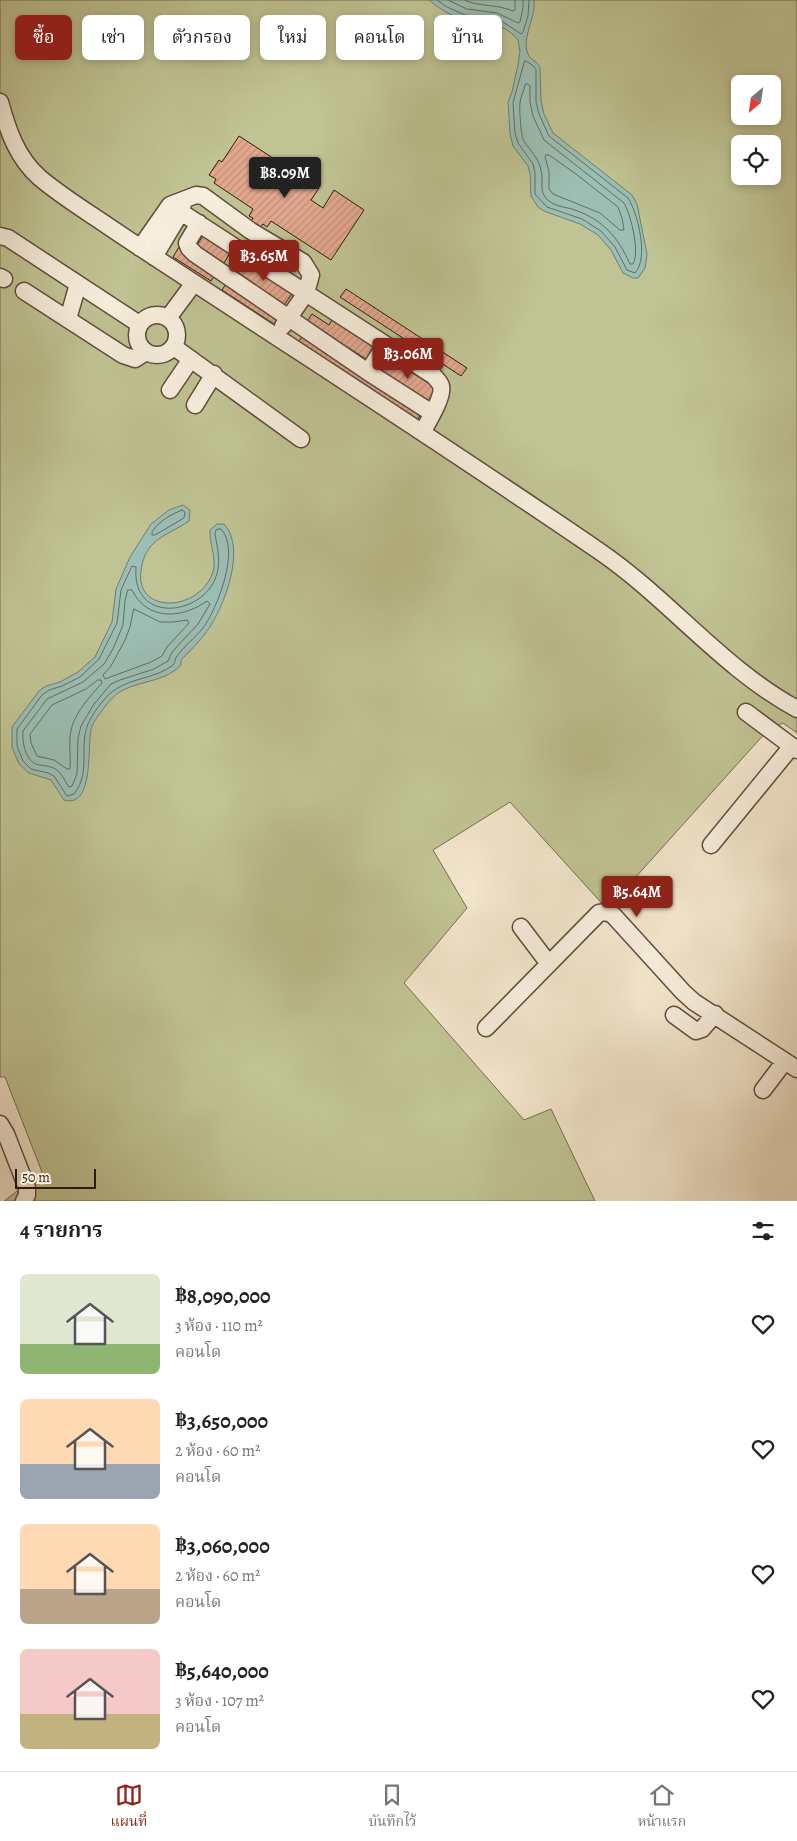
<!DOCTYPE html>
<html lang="th">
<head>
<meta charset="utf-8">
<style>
	:root { --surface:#fff; --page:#f2f2f2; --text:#222; --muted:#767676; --line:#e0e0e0; --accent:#8f2418 }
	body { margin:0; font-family:Alegreya,"Noto Serif Thai",serif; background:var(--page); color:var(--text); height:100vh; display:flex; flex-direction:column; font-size:19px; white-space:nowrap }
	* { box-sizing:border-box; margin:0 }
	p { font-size:16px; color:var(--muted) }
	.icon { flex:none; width:28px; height:28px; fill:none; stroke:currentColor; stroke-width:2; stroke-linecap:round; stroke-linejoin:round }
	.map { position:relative; height:1201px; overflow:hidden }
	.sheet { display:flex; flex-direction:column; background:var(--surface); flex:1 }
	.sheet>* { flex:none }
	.banner { position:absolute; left:15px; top:15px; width:500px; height:45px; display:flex; gap:10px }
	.needle { width:32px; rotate:209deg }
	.tools { position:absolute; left:731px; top:75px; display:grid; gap:10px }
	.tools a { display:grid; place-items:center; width:50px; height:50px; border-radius:8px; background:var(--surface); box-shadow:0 2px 8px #0003; font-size:25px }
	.scale { position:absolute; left:15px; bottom:12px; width:81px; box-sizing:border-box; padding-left:5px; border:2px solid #311a0a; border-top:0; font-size:14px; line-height:18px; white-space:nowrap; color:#311a0a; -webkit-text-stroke:4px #f7eedd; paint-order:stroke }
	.price { position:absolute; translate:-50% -42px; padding:0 11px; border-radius:5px; background:var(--accent); color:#fff; font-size:16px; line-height:32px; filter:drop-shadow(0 1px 2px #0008) }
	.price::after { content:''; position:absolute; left:50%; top:30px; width:15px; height:11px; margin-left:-8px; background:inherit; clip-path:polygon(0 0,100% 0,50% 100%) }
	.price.active { background:#222; color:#fff }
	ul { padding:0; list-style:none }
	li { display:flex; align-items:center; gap:15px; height:125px; padding:0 20px }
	li span { display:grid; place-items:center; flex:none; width:140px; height:100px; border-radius:8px; color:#555 }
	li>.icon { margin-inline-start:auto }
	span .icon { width:60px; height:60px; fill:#fffc; stroke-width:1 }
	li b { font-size:21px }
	h2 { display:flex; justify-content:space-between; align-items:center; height:60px; padding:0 20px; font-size:21px }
	.tag { padding:0 18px; border-radius:8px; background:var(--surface); box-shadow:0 2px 8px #0003; font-size:18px; line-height:45px }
	.tag.active { background:var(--accent); color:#fff }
	.menu { display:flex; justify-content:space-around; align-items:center; height:70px; border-top:1px solid var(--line); background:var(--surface); font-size:14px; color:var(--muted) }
	.menu a { display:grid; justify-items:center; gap:2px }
	.menu .active { color:var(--accent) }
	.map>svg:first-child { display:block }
	.grass { fill:#c0c393; stroke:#786e4e; fill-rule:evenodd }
	.water { fill:#9bbfb4; stroke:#717d70 }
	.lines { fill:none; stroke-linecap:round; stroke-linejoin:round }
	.shore { stroke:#666c5f; stroke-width:1 }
	.building { fill:url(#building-hatch); stroke:#311a0a }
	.minor-casing { stroke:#614d3a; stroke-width:19 }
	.minor { stroke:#f7eedd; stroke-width:16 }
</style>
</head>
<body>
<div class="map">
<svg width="797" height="1201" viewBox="0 0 797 1201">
	<defs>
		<pattern id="building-hatch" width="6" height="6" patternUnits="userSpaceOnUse" patternTransform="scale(1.25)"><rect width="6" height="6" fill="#e2a78f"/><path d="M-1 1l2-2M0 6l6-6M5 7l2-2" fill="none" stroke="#c28f7a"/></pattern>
	</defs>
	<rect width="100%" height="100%" fill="#f2e5cb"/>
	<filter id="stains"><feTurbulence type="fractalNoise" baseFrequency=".004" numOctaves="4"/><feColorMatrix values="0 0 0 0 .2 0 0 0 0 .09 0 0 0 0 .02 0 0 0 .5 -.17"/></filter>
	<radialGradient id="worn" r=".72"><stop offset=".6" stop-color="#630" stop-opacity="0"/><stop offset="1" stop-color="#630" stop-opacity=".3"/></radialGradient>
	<!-- grass -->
	<path class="grass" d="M0 0H797V733L783 723 767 731 607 909 510 802 433 850 467 908 404 983 524 1120 551 1109 595 1201H4L42 1172 5 1077H0ZM740 84H772V116H740ZM740 144H772V176H740Z"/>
	<!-- water -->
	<path class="water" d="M429 0H534C536 19 521 38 528 54 530 60 538 61 540 68L541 101 544 114 553 133 632 195 637 204 647 254 645 268 638 278H633L623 273 611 250 598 235 580 224 544 211 538 207 531 196 530 173 528 166 513 146 510 134 508 102 512 92 518 65 520 51 518 40C502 20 485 26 464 20 451 16 440 9 429 0Z
		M183 505 190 510 189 521C178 529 163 534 154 543 146 550 142 561 141 571 135 615 200 612 213 572 217 558 209 544 210 530L217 524H224C247 548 224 608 207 631 200 641 190 651 181 660V665C164 683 138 680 118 693 109 700 97 716 92 726 86 741 96 809 64 800L51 780 29 773 19 764 12 747V727L39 691 46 686 60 682 78 672 95 657 112 622 116 589 130 557 151 524 169 510Z"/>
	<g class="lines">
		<!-- shore -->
		<path class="shore" d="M437 0 447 7 465 15 494 19 503 22 521 34 523 32 528 16 529 0
			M448 0 467 9 497 13 518 23 520 22 523 8V0
			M464 0C480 7 497 4 513 11L515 10V0
			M525 61 531 64 536 69V102L539 114 549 136 628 198C638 214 649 258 635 273L627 270 615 247 601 231 582 219 547 207 535 194V173L533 164 518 143 515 133 513 103Z
			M528 84 530 86V102L533 116 544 140 624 203C631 215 640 252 633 264H630C618 237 603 220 575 210 566 207 557 207 549 201 538 193 544 182 541 170 539 158 530 151 524 141 521 137 519 109 520 103 520 98 524 91 525 85Z
			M546 155H549L576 174 618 207 622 218 624 230H620L600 213 553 194 549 189V171L545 157Z
			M182 510 185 512 184 518 155 535H152V532C159 521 170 515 182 510Z
			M221 529C241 549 217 609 203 628 195 638 184 646 177 656 174 660 176 663 172 666 155 678 133 678 116 689 106 695 97 708 91 718 76 743 93 770 74 794L67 796 54 776 48 773 31 769 23 761 17 746V729L42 695 49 690 62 686 80 677 99 659 117 623 121 590 132 566 136 567C131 628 211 615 218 569 220 558 217 546 215 534L216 530Z
			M128 590H132C147 621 182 619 207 601L210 604 198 624 172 652 168 661 154 669 120 680 111 684 94 704 81 726 78 738 77 774 72 786 69 787C65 782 63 775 58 771 52 766 46 766 39 765 25 762 22 742 23 731L47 699 83 682 104 664 113 649 123 625 125 601Z
			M134 609 160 622H173L187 620 189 623 167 647 162 656 151 662 105 679 103 675 111 666 125 640 130 627Z
			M98 680H101L102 683C88 699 72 715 70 737 69 748 71 759 70 769H67L54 760 37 756 31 743 30 734 52 705 86 689Z"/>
	</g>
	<!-- building -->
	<path class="building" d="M239 136 319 188 311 200 323 208 334 190 364 210 331 260 271 221 267 227 263 224 259 229 250 223 253 218 249 216 253 209 214 183 216 179 209 175 219 160 222 162Z
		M206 231 233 248 224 263 197 245Z
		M179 247 217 272 211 281 173 257Z
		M243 258 294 291 284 305 234 273Z
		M228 281 280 315 274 324 222 290Z
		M346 289 467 368 461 376 340 297Z
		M312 314 329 325 333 318 375 345 366 359 307 321Z
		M304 334 423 411 417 420 298 343Z
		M389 358 436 388 427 403 380 372Z"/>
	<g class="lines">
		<!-- minor casing -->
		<g class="minor-casing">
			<path id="minor" d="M0 102C8 131 17 158 40 178 59 194 81 208 102 222 146 252 190 280 234 309 356 389 478 468 599 551 668 598 723 669 797 709
				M170 205 434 376C436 379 440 382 441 386 444 396 428 422 423 431
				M199 223 187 243 189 248 195 254 368 372 432 413
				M0 236 8 238 139 324
				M140 248 170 205 196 195 203 196 251 231 303 262 311 275 306 293 283 326
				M154 257 181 212 183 203
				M0 277 4 279
				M24 291 123 355 135 359 146 352
				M137 335a20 20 0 1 1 40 0a20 20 0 1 1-40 0Z
				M168 318 194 283
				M68 319 78 284
				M174 347 301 439
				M368 372 385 345
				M170 390 191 359
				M195 405 214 374
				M746 712 797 750
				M711 845 792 746
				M521 927 549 964
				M674 1015 696 1031 702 1029 715 1014
				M486 1028 599 913 606 912 613 915 683 992 694 1002 797 1069
				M763 1090 785 1061
				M0 1124 6 1134 27 1188V1195L24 1201"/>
		</g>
		<!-- minor -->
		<use href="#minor" class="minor"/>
	</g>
	<rect width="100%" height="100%" filter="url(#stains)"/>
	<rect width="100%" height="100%" fill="url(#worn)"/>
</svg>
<div class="tools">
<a><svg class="needle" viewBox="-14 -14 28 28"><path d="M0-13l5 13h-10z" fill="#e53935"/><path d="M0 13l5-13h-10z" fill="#767676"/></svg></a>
<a><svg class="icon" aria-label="locate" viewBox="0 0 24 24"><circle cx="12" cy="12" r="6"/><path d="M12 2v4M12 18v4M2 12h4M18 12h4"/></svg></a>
</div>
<div class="scale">50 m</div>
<b class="price active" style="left:285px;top:199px">฿8.09M</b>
<b class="price" style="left:264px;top:282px">฿3.65M</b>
<b class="price" style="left:408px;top:380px">฿3.06M</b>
<b class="price" style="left:637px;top:918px">฿5.64M</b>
<div class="banner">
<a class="tag active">ซื้อ</a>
<a class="tag">เช่า</a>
<a class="tag">ตัวกรอง</a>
<a class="tag">ใหม่</a>
<a class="tag">คอนโด</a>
<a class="tag">บ้าน</a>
</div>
</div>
<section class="sheet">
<h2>4 รายการ<svg class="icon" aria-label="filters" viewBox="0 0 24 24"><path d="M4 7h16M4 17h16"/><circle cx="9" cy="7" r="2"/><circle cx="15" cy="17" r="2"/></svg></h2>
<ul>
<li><span style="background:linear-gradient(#dfe7d0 70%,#8fb573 0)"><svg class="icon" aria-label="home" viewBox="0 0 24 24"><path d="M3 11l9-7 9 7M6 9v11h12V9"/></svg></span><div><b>฿8,090,000</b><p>3 ห้อง · 110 m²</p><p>คอนโด</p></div><svg class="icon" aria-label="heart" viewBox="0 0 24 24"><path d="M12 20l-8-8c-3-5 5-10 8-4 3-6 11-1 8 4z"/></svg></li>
<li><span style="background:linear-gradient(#ffd9b3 65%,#9aa5b1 0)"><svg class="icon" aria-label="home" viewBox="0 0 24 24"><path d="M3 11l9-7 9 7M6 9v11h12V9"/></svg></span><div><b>฿3,650,000</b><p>2 ห้อง · 60 m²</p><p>คอนโด</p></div><svg class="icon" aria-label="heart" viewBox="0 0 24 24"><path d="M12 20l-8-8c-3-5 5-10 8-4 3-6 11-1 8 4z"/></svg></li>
<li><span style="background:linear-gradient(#ffd9b3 65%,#b9a48a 0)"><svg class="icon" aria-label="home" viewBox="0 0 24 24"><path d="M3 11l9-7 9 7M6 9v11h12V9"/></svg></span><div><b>฿3,060,000</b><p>2 ห้อง · 60 m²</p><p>คอนโด</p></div><svg class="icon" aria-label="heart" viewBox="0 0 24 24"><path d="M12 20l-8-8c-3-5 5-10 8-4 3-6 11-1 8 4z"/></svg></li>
<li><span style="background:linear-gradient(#f6c9c9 65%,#c2b280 0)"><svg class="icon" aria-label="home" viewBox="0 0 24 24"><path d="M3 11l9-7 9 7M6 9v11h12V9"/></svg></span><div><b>฿5,640,000</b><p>3 ห้อง · 107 m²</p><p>คอนโด</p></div><svg class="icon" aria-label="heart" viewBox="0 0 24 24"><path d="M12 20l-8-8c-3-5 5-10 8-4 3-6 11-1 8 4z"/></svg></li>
</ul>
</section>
<nav class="menu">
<a class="active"><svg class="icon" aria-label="map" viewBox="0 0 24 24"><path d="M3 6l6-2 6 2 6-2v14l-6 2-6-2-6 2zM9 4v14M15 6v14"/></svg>แผนที่</a>
<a><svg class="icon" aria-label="saved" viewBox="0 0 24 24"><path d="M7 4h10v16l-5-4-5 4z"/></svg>บันทึกไว้</a>
<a><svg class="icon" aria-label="home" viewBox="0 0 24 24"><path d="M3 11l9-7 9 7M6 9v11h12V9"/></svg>หน้าแรก</a>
</nav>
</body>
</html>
